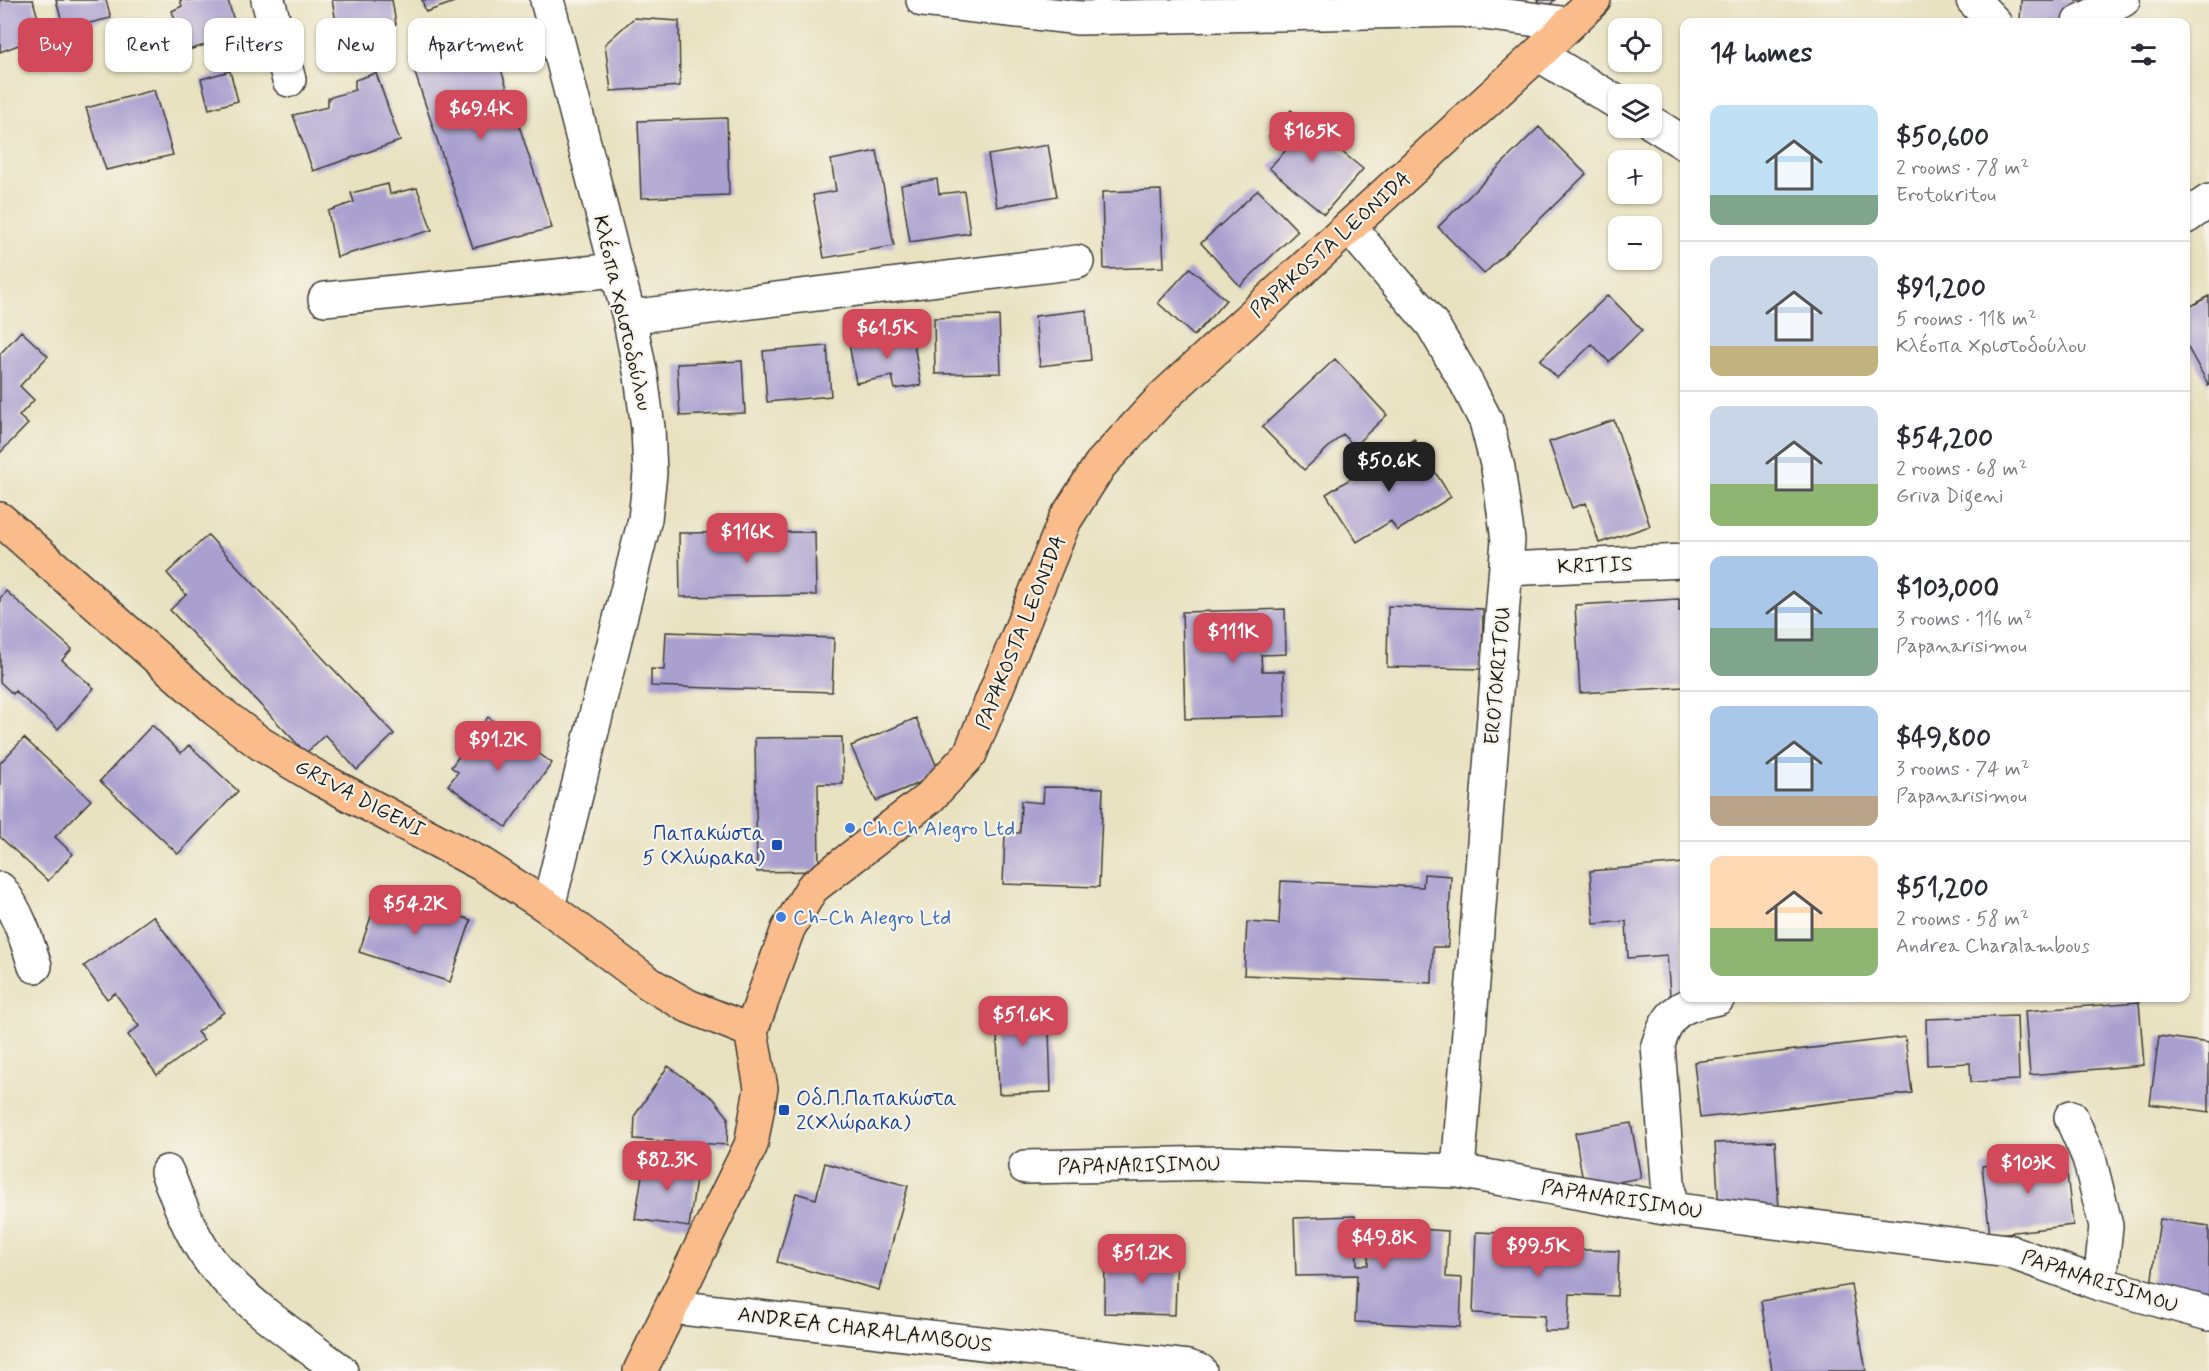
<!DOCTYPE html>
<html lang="en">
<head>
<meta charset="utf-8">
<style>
	:root { --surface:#fff; --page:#f7f7f7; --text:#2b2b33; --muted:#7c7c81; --line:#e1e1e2; --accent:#d1495b }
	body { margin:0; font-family:Mynerve,sans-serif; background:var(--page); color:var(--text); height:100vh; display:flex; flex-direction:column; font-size:22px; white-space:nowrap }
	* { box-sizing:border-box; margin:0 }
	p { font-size:20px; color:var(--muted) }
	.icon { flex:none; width:33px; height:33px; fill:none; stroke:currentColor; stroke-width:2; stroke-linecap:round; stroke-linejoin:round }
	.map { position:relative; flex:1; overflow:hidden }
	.details { position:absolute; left:1680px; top:18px; width:510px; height:984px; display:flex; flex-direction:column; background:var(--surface); border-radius:12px; box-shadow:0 2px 4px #0004 }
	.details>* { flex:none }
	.guide { position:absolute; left:18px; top:18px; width:570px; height:54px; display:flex; gap:12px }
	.tools { position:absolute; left:1608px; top:18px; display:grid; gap:12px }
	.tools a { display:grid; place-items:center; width:54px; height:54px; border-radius:12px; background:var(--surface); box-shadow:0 2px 4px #0004; font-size:30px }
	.price { position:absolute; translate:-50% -51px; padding:0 14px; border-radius:12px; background:var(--accent); color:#fff; font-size:20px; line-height:39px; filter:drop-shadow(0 2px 3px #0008) }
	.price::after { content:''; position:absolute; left:50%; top:36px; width:18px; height:14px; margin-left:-9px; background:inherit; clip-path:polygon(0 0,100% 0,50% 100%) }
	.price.active { background:#222; color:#fff }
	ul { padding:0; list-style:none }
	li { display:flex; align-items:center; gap:18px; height:150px; padding:0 30px }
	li+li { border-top:2px solid var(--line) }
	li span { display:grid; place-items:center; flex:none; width:168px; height:120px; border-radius:12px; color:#555 }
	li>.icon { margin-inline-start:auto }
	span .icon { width:72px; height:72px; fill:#fffc; stroke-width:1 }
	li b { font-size:26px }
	h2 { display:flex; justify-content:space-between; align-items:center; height:72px; padding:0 30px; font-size:26px }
	.pill { padding:0 21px; border-radius:12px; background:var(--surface); box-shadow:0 2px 4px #0004; font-size:21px; line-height:54px }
	.pill.active { background:var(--accent); color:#fff }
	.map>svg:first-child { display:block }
	.building { fill:#aaa0d0 }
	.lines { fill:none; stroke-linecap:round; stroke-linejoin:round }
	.minor-casing { stroke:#3b3a35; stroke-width:36 }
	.major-casing { stroke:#3b3a35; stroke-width:36 }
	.minor { stroke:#fff; stroke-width:33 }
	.major { stroke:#fabc8b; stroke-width:33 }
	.shop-dot { fill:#3f7fe0; stroke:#f7f3e8; stroke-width:2 }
	.transit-dot { fill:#1a4fb4; stroke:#f7f3e8; stroke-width:2 }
	.labels { text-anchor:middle; stroke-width:4.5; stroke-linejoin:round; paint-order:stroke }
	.street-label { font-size:21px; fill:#1c1c1c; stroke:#f7f3e8 }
	.shop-label { font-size:21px; fill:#366cbe; stroke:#f7f3e8; text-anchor:start }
	.transit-label { font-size:21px; fill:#164399; stroke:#f7f3e8; text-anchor:end }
</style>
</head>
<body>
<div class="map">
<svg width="2209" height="1371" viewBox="0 0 2209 1371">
	<rect width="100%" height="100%" fill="#f7f3e8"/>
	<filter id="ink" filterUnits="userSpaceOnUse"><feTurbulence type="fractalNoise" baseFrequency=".0167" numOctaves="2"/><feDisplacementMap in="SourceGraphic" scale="12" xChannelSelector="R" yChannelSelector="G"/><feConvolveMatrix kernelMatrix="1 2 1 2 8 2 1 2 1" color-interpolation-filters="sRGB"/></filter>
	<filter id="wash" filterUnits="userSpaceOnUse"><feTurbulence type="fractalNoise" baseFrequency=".008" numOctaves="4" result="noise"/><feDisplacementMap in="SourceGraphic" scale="24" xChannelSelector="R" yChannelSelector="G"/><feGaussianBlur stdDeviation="1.35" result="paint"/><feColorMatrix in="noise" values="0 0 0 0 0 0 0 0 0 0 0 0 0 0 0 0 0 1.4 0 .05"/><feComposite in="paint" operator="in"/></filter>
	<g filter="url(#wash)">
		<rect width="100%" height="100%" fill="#e8e2c1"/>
		<g id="blocks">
			<!-- building -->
			<path class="building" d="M0 0H33L39 22 35 25 37 38 0 52Z
				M56 0H106L111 18 64 29Z
				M180 0H228L238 35 185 51 172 11 182 6Z
				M332 0H392L396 24 375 25 379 38 349 39V32L338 33Z
				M422 0H460L426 12Z
				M1537 0H1555L1544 9Z
				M2021 0H2094L2093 22H2020Z
				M634 18 679 21 680 86 611 91 605 44Z
				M489 32 552 228 473 248 410 58Z
				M230 71 238 101 209 109 201 79Z
				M376 73 400 141 313 171 293 115 328 107V98L355 90V80Z
				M154 90 173 155 106 170 86 108Z
				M1291 110 1363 169 1324 214 1269 168 1286 150 1269 136Z
				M727 118 729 195 641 198 638 121Z
				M1539 127 1586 174 1484 274 1438 227Z
				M1048 145 1057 196 997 207 988 155Z
				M877 151 894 246 824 258 813 195 836 191 831 160Z
				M937 179 939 194 964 191 970 233 910 242 901 185Z
				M388 184 390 194 417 188 432 230 337 257 328 211 354 202 351 193Z
				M1161 190 1164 267 1104 269 1102 192Z
				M1258 190 1298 231 1240 286 1201 243Z
				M1190 268 1226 300 1194 336 1158 303Z
				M1608 295 1642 330 1609 362 1592 344 1557 378 1540 360Z
				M2209 296V386L2186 344V309Z
				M1086 310 1091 360 1040 366 1035 316Z
				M999 316 1001 373 935 374 934 318Z
				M21 331 48 356 20 386 34 400 19 416 28 424 0 453V354Z
				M912 332 921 385 895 389 892 376 856 383 849 343Z
				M827 346 831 396 767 402 763 351Z
				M1335 359 1387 415 1354 446 1343 434 1304 470 1262 427Z
				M742 361 745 413 680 416 677 364Z
				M1614 420 1650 526 1599 543 1586 503 1572 508 1549 442Z
				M1414 439 1451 497 1397 531 1391 521 1357 542 1326 494Z
				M815 532 816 595 680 597 679 533Z
				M208 535 394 734 357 770 325 735 306 753 170 610 186 595 167 573Z
				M6 591 72 649 62 660 94 688 58 729 15 691 13 694 0 682V598Z
				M1679 599V611L1684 610V687L1580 693 1575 605Z
				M1388 606 1483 609 1482 669 1387 667Z
				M1285 609 1286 654 1261 655 1262 671H1284L1285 716 1185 719 1182 612Z
				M666 632 834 638 832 692 651 686V669L664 670Z
				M488 717 552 763 506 827 448 785 458 772 451 767Z
				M916 718 940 774 876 801 851 746Z
				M152 725 181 753 189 745 238 791 178 854 100 781Z
				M842 737 843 784H818L819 871 757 872 755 738Z
				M24 738 91 800 55 837 73 854 48 881 0 837V763Z
				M1044 787 1103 788 1099 887 1003 884 1005 833H1020L1021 801 1043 803Z
				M1684 863V994L1670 995 1667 955 1628 958 1626 921 1594 924 1590 871Z
				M1424 874 1451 876 1448 947H1433L1432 983 1244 975 1247 922 1279 924 1281 881 1423 887Z
				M380 890 471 920 450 982 359 952Z
				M153 916 224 1012 197 1032 204 1040 157 1075 128 1035 139 1026 115 993 107 999 84 966Z
				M1048 1000 1051 1092 999 1094 996 1002Z
				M2139 1002 2144 1065 2030 1075 2025 1011Z
				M2017 1016 2019 1080 1971 1082 1970 1063 1927 1065 1926 1019Z
				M2159 1036 2209 1043V1112L2150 1104Z
				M1905 1037 1912 1093 1700 1118 1694 1062Z
				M668 1066 714 1099 728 1117 727 1145 634 1139 635 1115Z
				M1631 1123 1641 1178 1584 1188 1575 1133Z
				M1775 1141 1779 1209 1719 1212 1715 1143Z
				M2065 1156 2073 1225 1990 1235 1982 1166Z
				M645 1157 698 1165 689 1227 635 1219Z
				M825 1163 908 1186 879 1290 777 1262 796 1193 816 1199Z
				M1355 1216 1357 1265H1368L1370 1226 1448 1231 1446 1277 1462 1278 1460 1327 1355 1322 1357 1275 1296 1276 1294 1218Z
				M2160 1219 2209 1226V1301L2150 1293Z
				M1476 1232 1525 1234 1524 1248 1619 1251 1617 1296 1570 1294 1568 1331H1544L1545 1316 1473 1313Z
				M1129 1251 1177 1253 1175 1315 1104 1313 1105 1265H1129Z
				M1851 1285 1866 1371H1772L1761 1301Z"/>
		</g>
	</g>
	<g filter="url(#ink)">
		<use href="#blocks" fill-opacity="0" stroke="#3b3a35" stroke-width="1.5"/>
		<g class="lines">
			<!-- minor casing -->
			<g class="minor-casing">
				<path id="minor" d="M268 0 289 80
					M547 0 629 317 641 376 648 428 650 473 645 519 548 907
					M923 0 1079 18 1461 10 1569 24
					M1973 0 1994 22
					M2079 22 2123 0
					M1538 54 1618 103
					M1652 123 1684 143
					M2186 217 2209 201
					M1349 227 1432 324 1467 384 1486 421 1498 468 1508 540 1458 1171
					M325 299 616 270
					M629 317 1077 262
					M1506 569 1684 561
					M0 889C18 912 26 938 35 966
					M2071 1117 2089 1158 2106 1226 2100 1284
					M1025 1167 1222 1163 1458 1171 1670 1209 2008 1251 2100 1284 2209 1314
					M167 1172C180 1205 193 1242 217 1269 253 1309 298 1339 341 1371
					M1670 1209 1658 1045C1670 1008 1682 1005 1718 998
					M673 1307 1188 1367 1200 1371"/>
			</g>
			<!-- major casing -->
			<g class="major-casing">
				<path id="major" d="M0 519 215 709 261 744 318 778 483 865 548 907 650 984 688 1006 751 1031
					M640 1371 751 1145 761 1088 751 1031 788 929 812 888 929 798 970 754 1065 520 1100 465 1163 397 1538 54 1594 0"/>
			</g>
			<!-- minor -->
			<use href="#minor" class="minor"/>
			<!-- major -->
			<use href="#major" class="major"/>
		</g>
	</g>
	<!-- markers -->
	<g class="shop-dot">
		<circle cx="850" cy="828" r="6"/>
		<circle cx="781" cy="917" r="6"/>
	</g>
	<g class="transit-dot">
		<rect x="771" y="839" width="12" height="12" rx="3"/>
		<rect x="778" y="1104" width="12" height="12" rx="3"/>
	</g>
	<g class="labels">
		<!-- street labels -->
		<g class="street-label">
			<text transform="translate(1330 244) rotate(-42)" y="7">PAPAKOSTA LEONIDA</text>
			<text transform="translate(623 313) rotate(77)" y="7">Κλέοπα Χριστοδούλου</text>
			<text transform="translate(1595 565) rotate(-2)" y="7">KRITIS</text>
			<text transform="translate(1020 632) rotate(-68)" y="7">PAPAKOSTA LEONIDA</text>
			<text transform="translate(1497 676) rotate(-85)" y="7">EROTOKRITOU</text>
			<text transform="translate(360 798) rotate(28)" y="7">GRIVA DIGENI</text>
			<text transform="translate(1139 1165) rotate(-1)" y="7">PAPANARISIMOU</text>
			<text transform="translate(1622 1199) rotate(9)" y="7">PAPANARISIMOU</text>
			<text transform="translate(2100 1281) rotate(18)" y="7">PAPANARISIMOU</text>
			<text transform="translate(865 1329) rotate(7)" y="7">ANDREA CHARALAMBOUS</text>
		</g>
		<!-- shop labels -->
		<g class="shop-label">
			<text x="862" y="835">Ch.Ch Alegro Ltd</text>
			<text x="793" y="924">Ch-Ch Alegro Ltd</text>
		</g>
		<!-- transit labels -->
		<g class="transit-label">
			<text x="765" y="840">Παπακώστα<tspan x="765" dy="24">5 (Χλώρακα)</tspan></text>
			<text x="796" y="1105" text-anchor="start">Οδ.Π.Παπακώστα<tspan x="796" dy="24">2(Χλώρακα)</tspan></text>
		</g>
	</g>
</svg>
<div class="tools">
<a><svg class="icon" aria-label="locate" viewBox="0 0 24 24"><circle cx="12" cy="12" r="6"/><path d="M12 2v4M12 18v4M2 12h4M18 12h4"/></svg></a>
<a><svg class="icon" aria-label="layers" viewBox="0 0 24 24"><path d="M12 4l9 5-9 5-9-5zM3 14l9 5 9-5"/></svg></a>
<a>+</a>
<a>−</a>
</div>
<b class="price" style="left:481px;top:141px">$69.4K</b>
<b class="price" style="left:1312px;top:163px">$165K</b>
<b class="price" style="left:887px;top:360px">$61.5K</b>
<b class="price active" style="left:1389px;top:493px">$50.6K</b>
<b class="price" style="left:747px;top:564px">$116K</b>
<b class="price" style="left:1233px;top:664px">$111K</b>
<b class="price" style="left:498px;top:772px">$91.2K</b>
<b class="price" style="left:415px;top:936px">$54.2K</b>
<b class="price" style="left:1023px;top:1047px">$51.6K</b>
<b class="price" style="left:667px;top:1192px">$82.3K</b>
<b class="price" style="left:2028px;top:1195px">$103K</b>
<b class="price" style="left:1384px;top:1270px">$49.8K</b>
<b class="price" style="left:1538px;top:1278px">$99.5K</b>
<b class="price" style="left:1142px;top:1285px">$51.2K</b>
<div class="guide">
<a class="pill active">Buy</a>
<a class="pill">Rent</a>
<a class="pill">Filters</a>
<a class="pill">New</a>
<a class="pill">Apartment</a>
</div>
<section class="details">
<h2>14 homes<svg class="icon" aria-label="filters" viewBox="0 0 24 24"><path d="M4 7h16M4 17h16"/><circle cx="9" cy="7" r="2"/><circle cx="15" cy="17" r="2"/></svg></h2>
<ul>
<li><span style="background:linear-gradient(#bfe0f5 75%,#7fa58c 0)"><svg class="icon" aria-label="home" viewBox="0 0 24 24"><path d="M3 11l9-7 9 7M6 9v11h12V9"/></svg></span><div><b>$50,600</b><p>2 rooms · 78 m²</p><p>Erotokritou</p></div></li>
<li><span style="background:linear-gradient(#c9d6e8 75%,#c2b280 0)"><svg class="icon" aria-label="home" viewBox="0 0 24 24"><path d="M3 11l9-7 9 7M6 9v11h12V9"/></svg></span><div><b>$91,200</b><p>5 rooms · 118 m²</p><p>Κλέοπα Χριστοδούλου</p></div></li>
<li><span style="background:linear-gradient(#c9d6e8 65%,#8fb573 0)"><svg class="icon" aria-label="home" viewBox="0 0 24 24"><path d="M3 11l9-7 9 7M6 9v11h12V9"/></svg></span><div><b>$54,200</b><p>2 rooms · 68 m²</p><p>Griva Digeni</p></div></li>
<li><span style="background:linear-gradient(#a9c7e8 60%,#7fa58c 0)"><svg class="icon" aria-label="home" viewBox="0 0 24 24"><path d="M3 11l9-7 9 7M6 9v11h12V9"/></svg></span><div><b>$103,000</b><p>3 rooms · 116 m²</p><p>Papanarisimou</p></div></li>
<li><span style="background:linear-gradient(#a9c7e8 75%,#b9a48a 0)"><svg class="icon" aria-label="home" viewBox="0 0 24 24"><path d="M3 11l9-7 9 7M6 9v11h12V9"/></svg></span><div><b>$49,800</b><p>3 rooms · 74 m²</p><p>Papanarisimou</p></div></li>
<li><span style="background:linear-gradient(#ffd9b3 60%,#8fb573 0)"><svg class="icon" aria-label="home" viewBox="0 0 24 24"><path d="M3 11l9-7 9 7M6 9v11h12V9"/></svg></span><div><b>$51,200</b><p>2 rooms · 58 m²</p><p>Andrea Charalambous</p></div></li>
</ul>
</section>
</div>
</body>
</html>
